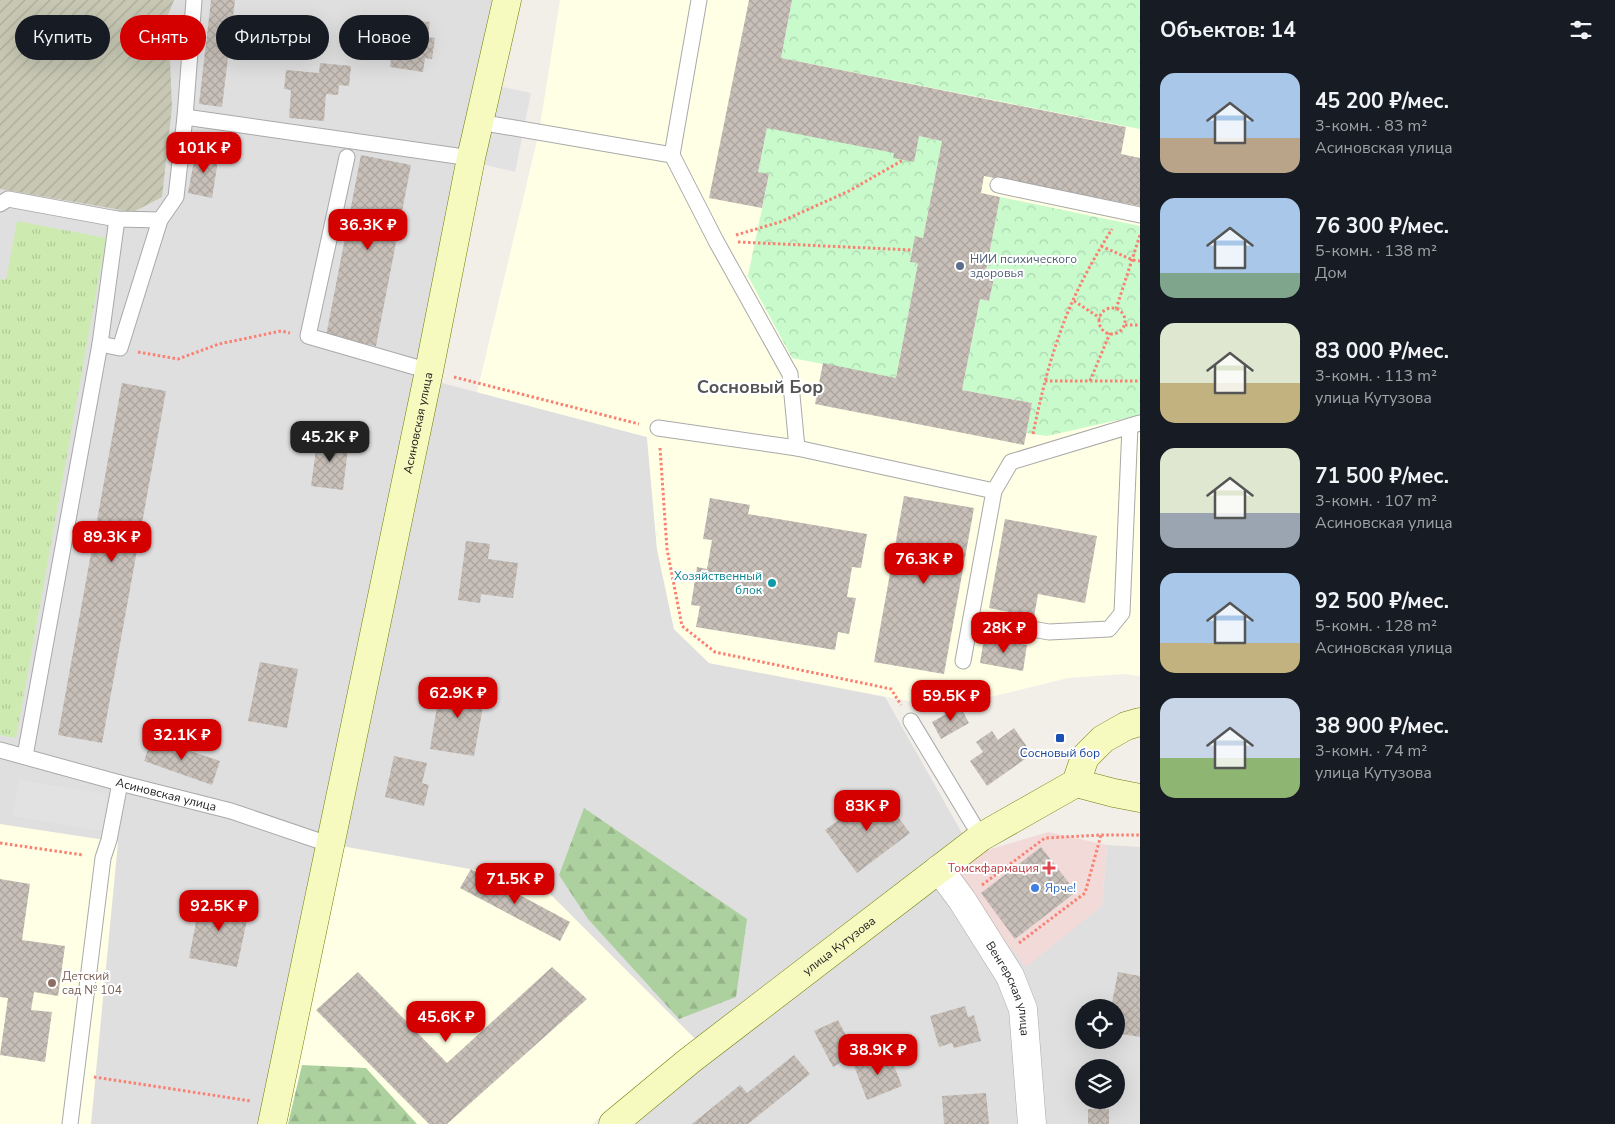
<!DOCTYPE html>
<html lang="ru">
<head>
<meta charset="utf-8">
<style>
	:root { --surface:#171b24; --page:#20242c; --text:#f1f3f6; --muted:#9ea1a6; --accent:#d40000 }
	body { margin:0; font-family:"Nunito Sans",sans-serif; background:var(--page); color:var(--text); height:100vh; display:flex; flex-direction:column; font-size:19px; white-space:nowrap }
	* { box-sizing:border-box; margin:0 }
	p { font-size:16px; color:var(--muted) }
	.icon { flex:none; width:28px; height:28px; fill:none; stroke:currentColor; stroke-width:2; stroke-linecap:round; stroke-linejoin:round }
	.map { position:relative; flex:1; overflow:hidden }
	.side { display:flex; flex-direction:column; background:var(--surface); width:475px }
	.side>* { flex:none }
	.banner { position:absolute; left:15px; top:15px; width:475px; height:45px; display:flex; gap:10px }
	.fabs { position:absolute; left:1075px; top:999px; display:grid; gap:10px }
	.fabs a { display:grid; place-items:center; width:50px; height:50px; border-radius:50%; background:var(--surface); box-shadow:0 5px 20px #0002; font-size:25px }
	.price { position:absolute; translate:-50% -42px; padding:0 11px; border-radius:10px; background:var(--accent); color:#fff; font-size:16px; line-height:32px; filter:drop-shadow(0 1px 2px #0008) }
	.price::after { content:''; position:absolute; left:50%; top:30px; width:15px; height:11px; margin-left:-8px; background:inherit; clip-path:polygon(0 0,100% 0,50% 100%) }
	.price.on { background:#222; color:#fff }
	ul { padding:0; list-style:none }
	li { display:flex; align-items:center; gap:15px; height:125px; padding:0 20px }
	li span { display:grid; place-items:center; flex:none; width:140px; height:100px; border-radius:15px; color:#555 }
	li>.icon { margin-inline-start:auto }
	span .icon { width:60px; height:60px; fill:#fffc; stroke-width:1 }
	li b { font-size:21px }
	h2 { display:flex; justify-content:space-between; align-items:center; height:60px; padding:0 20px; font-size:21px }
	.chip { padding:0 18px; border-radius:22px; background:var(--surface); box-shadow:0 5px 20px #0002; font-size:18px; line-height:45px }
	.chip.on { background:var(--accent); color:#fff }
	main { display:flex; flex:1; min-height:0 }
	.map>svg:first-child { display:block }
	.residential { fill:#e0dfdf; fill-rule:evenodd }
	.commercial { fill:#f2dad9 }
	.education { fill:#ffffe5 }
	.construction { fill:url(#construction-furrows) }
	.grass { fill:url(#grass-tufts) }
	.forest { fill:url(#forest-firs) }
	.park { fill:url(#park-crowns) }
	.parking { fill:#e2e2e2 }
	.building { fill:url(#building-cross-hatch) }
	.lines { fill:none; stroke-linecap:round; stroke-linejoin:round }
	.lane-casing { stroke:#a9a9a9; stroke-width:17 }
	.street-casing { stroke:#a9a9a9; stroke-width:29 }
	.secondary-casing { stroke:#707d05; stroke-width:29 }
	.path { stroke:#fa8072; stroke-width:3; stroke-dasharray:2.5 2.5; stroke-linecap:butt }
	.lane { stroke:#fff; stroke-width:15 }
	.street { stroke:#fff; stroke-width:28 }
	.secondary { stroke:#f7fabf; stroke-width:28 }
	.service-dot { fill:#5c6f8a; stroke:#fff; stroke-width:2 }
	.culture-dot { fill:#0f9aa8; stroke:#fff; stroke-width:2 }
	.transit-dot { fill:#1a4fb4; stroke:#fff; stroke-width:2 }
	.health-dot { fill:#e0444e; stroke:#fff; stroke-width:2 }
	.shop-dot { fill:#3f7fe0; stroke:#fff; stroke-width:2 }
	.education-dot { fill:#8d6e63; stroke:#fff; stroke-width:2 }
	.labels { text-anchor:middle; stroke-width:4; stroke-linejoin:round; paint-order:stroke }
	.service-label { font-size:12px; fill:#4e5e75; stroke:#fff; text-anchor:start }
	.street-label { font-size:12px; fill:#222; stroke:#fff }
	.culture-label { font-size:12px; fill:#0d838f; stroke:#fff; text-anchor:end }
	.transit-label { font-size:12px; fill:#164399; stroke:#fff }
	.health-label { font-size:12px; fill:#be3a42; stroke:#fff; text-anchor:end }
	.shop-label { font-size:12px; fill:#366cbe; stroke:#fff; text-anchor:start }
	.education-label { font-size:12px; fill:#785e54; stroke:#fff; text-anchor:start }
	.district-label { font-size:18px; font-weight:bold; fill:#555; stroke:#fff }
</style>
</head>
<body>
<main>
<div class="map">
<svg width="1140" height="1124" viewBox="0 0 1140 1124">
	<defs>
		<pattern id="construction-furrows" width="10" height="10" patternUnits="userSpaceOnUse" patternTransform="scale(1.25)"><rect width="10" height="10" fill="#c7c7b4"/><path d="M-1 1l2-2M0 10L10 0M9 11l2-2" fill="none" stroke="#abab9a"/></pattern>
		<pattern id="grass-tufts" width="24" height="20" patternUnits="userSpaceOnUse" patternTransform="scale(1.25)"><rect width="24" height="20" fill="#cdebb0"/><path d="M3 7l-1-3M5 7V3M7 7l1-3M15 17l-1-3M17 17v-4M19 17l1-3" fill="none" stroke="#b0c997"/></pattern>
		<pattern id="forest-firs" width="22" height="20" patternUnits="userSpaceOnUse" patternTransform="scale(1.25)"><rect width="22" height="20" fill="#add19e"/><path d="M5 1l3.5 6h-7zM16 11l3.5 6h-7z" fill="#95b388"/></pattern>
		<pattern id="park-crowns" width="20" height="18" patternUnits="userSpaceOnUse" patternTransform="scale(1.25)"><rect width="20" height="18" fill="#c8facc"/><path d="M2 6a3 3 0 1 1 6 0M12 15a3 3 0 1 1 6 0" fill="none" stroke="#acd6af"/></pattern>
		<pattern id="building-cross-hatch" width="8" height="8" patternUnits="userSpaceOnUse" patternTransform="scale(1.25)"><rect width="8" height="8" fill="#c7bfb8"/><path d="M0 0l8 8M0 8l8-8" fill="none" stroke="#aba49e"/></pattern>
	</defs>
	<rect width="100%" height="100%" fill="#f2efe9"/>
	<!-- residential -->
	<path class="residential" d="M0 0H497L259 1124H0Z
		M438 382 647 437 657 549 674 629 709 663 885 697 962 833 695 1039 537 881 341 846Z
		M1107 845 1140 847V1124H633L697 1071 953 875 1102 906ZM1084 1008H1116V1040H1084ZM1084 1068H1116V1100H1084Z"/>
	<!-- commercial -->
	<path class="commercial" d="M1048 832 1107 845 1102 906 1026 967 953 875 984 851Z"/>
	<!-- education -->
	<path class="education" d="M560 0H1140V676L1123 674 1068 678 945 708 709 663 674 629 657 549 647 437 477 392 539 132Z
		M0 824 118 842 91 1124H0Z
		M341 846 537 881 695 1039 592 1124H281Z"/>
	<!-- construction -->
	<path class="construction" d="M0 0H174L168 15 172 107 162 197 133 212 0 189Z"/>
	<!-- grass -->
	<path class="grass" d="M17 221 106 238 16 738 0 735V279L6 280Z"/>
	<!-- forest -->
	<path class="forest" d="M584 808 747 919 736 997 679 1019 588 919 559 875Z
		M302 1065 366 1068 417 1124H288Z"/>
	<!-- park -->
	<path class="park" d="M792 0H1140V129L781 58Z
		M767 128 919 136 942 141 923 238 916 236 910 262 918 263 896 378 792 358 748 276 769 175 758 172Z
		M1000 197 1140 226V415L1047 436 1026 433 1032 403 962 390 980 299 989 301 994 278 985 276Z"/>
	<!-- parking -->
	<path class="parking" d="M498 86 531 93 515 172 482 164Z
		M19 780 108 794 102 831 13 816Z"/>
	<!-- building -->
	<path class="building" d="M211 0H235L222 107 199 104Z
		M749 0H792L781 58 1126 127 1121 154 1140 158V206L984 176 981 193 1000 197 985 276 994 278 989 301 980 299 962 390 1032 403 1024 445 815 404 823 363 896 378 918 263 910 262 915 236 923 238 942 141 919 136 914 162 893 158 894 153 767 128 758 172 769 174 762 208 709 198Z
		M396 18 430 22 428 37 435 38 432 59 425 58 423 72 390 67Z
		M320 63 351 66 349 86 339 85 338 95 326 94 324 121 289 118 291 90 284 89 286 70 319 73Z
		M196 150 219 154 212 198 188 193Z
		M361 155 411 165 376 346 326 336Z
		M122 383 166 391 102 743 58 735Z
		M318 435 349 439 343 490 311 486Z
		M904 496 974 508 944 674 874 662Z
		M710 498 750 505 748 514 867 534 861 568 852 567 847 597 856 598 849 634 838 632 835 650 696 627 700 606 691 605 697 567 707 569 712 540 703 539Z
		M1005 519 1097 536 1085 603 1038 594 1034 617 989 608Z
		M466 541 490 544 488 559 518 563 513 598 481 594 480 603 458 600Z
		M984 638 1027 645 1023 671 980 663Z
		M260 662 298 669 287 728 248 721Z
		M441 682 486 690 474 756 430 749Z
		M960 706 969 723 941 739 932 722Z
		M1014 728 1032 754 987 786 970 761 983 752 976 742 992 731 998 740Z
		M152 738 220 761 212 785 144 761Z
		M394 756 427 763 422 783 429 785 424 806 385 797Z
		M878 791 910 833 857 873 825 830Z
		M1041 847 1076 892 1015 939 981 893Z
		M471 869 570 922 560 941 460 888Z
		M0 879 30 884 22 940 65 946 58 996 34 992 31 1010 52 1012 45 1062 0 1055 8 998 0 997Z
		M201 896 250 906 237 967 189 958Z
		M552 967 587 999 447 1124H429L316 1010 358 972 447 1063Z
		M1118 972 1140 976V1037L1116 1033V1008H1111Z
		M965 1006 968 1017 974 1015 981 1041 954 1048 952 1043 939 1047 930 1016Z
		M838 1020 856 1054 833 1067 814 1031Z
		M889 1053 902 1086 867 1100 854 1066Z
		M794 1055 810 1074 748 1124H692L740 1085 747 1093Z
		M986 1093 989 1124H944L942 1096Z
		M1088 1109H1109V1124H1088Z"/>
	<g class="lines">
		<!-- lane casing -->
		<g class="lane-casing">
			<g id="lane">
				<path d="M699 0 672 155 716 241 790 374 797 448"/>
				<path d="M185 117 194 0"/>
				<path d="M479 122 672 155"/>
				<path d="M347 157 308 336 429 371"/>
				<path d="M998 185 1140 215"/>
				<path d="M0 204 8 199 117 219 160 220"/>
				<path d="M100 344 117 219"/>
				<path d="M658 428 797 448 994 491 1011 462 1140 423"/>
				<path d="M999 623 1049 632 1109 629 1122 613 1130 426"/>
				<path d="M963 661 994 491"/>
				<path d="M911 721 981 837"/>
				<path id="s1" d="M0 750 120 783 231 811 331 845"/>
				<path d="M25 756 100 344 120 348 160 220 176 197 185 117 471 158"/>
				<path d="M70 1124 103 858 109 840 120 783"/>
			</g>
		</g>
		<!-- street casing -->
		<g class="street-casing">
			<g id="street">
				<path id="s2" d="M939 869 962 900 1010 976 1023 1009 1032 1124"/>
			</g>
		</g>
		<!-- secondary casing -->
		<g class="secondary-casing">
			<g id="secondary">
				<path d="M1076 783 1114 793 1140 798"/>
				<path id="s3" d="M272 1124 429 371 471 158 507 0"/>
				<path id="s4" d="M613 1124 689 1061 981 837 1076 783 1085 757 1103 739 1126 726 1140 722"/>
			</g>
		</g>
		<!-- path -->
		<path class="path" d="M736 235 780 222 849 191 903 160
			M738 242 912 250
			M1101 246 1133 260 1140 261
			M1074 301 1100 318
			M1099 321a13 13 0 1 1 26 0a13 13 0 1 1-26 0Z
			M1116 309 1140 235
			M1125 325H1140
			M138 352 178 359 219 344 281 331 290 333
			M454 377 639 424
			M1045 381H1140
			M1090 381 1110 333
			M1033 434C1040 400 1048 366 1060 333 1072 297 1092 261 1112 229
			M660 448 667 549 682 626 715 652 891 689 901 705
			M0 843 83 855
			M982 885 1045 838 1101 835H1140
			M1019 943 1085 893 1101 835
			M94 1077 251 1101"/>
		<!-- lane -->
		<use href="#lane" class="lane"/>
		<!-- street -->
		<use href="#street" class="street"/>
		<!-- secondary -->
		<use href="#secondary" class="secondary"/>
	</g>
	<!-- markers -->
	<circle class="service-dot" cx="960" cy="266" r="5"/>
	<circle class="culture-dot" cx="772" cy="583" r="5"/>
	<rect class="transit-dot" x="1055" y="733" width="10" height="10" rx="2.5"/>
	<path class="health-dot" d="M1046.5 860.5h5v5h5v5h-5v5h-5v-5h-5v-5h5z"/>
	<circle class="shop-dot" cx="1035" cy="888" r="5"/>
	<circle class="education-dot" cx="52" cy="983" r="5"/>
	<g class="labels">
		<!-- service labels -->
		<g class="service-label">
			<text x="970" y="263">НИИ психического<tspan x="970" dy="14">здоровья</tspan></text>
		</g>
		<!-- street labels -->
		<g class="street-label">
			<text dy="4" stroke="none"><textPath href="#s3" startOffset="716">Асиновская улица</textPath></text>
			<text dy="4" stroke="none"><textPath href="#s1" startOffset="172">Асиновская улица</textPath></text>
			<text dy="4" stroke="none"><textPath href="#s4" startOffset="288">улица Кутузова</textPath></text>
			<text dy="4" stroke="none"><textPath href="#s2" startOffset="140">Венгерская улица</textPath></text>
		</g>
		<!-- culture labels -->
		<g class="culture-label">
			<text x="762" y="580">Хозяйственный<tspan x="762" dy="14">блок</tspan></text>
		</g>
		<!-- transit labels -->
		<g class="transit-label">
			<text x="1060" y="757">Сосновый бор</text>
		</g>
		<!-- health labels -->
		<g class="health-label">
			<text x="1039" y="872">Томскфармация</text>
		</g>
		<!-- shop labels -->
		<g class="shop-label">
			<text x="1045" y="892">Ярче!</text>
		</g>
		<!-- education labels -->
		<g class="education-label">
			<text x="62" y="980">Детский<tspan x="62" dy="14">сад № 104</tspan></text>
		</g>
		<!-- district labels -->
		<g class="district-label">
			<text x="760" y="393">Сосновый Бор</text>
		</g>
	</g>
</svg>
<div class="fabs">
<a><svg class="icon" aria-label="locate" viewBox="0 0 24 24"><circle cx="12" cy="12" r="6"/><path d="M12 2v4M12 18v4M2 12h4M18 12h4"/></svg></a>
<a><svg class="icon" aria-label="layers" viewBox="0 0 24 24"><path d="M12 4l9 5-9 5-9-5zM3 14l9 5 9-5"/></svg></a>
</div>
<b class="price" style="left:204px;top:174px">101K ₽</b>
<b class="price" style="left:368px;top:251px">36.3K ₽</b>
<b class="price on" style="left:330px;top:463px">45.2K ₽</b>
<b class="price" style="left:112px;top:563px">89.3K ₽</b>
<b class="price" style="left:924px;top:585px">76.3K ₽</b>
<b class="price" style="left:1004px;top:654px">28K ₽</b>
<b class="price" style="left:458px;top:719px">62.9K ₽</b>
<b class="price" style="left:951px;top:722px">59.5K ₽</b>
<b class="price" style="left:182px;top:761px">32.1K ₽</b>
<b class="price" style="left:867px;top:832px">83K ₽</b>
<b class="price" style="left:515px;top:905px">71.5K ₽</b>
<b class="price" style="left:219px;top:932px">92.5K ₽</b>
<b class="price" style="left:446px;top:1043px">45.6K ₽</b>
<b class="price" style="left:878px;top:1076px">38.9K ₽</b>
<div class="banner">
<a class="chip">Купить</a>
<a class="chip on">Снять</a>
<a class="chip">Фильтры</a>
<a class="chip">Новое</a>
</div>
</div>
<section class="side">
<h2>Объектов: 14<svg class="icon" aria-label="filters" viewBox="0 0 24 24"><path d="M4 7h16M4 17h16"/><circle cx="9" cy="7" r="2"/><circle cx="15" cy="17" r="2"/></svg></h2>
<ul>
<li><span style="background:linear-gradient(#a9c7e8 65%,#b9a48a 0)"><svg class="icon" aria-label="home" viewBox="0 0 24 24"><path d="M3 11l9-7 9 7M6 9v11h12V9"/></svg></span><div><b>45 200 ₽/мес.</b><p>3-комн. · 83 m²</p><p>Асиновская улица</p></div></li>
<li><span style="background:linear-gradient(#a9c7e8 75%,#7fa58c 0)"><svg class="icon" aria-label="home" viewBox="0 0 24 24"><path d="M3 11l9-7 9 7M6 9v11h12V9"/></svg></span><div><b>76 300 ₽/мес.</b><p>5-комн. · 138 m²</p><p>Дом</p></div></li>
<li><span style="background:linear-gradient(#dfe7d0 60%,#c2b280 0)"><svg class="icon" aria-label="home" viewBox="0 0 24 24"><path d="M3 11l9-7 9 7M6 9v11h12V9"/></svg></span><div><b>83 000 ₽/мес.</b><p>3-комн. · 113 m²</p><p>улица Кутузова</p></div></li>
<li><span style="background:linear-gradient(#dfe7d0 65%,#9aa5b1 0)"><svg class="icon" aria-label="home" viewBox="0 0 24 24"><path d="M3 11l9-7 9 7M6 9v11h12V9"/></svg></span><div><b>71 500 ₽/мес.</b><p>3-комн. · 107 m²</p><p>Асиновская улица</p></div></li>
<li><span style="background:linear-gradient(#a9c7e8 70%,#c2b280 0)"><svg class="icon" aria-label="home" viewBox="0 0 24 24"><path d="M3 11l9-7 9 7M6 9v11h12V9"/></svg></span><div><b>92 500 ₽/мес.</b><p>5-комн. · 128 m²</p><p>Асиновская улица</p></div></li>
<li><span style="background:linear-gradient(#c9d6e8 60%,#8fb573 0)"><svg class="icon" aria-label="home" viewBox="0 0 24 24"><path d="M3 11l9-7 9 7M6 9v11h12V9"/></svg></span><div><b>38 900 ₽/мес.</b><p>3-комн. · 74 m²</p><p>улица Кутузова</p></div></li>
</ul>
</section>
</main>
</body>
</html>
